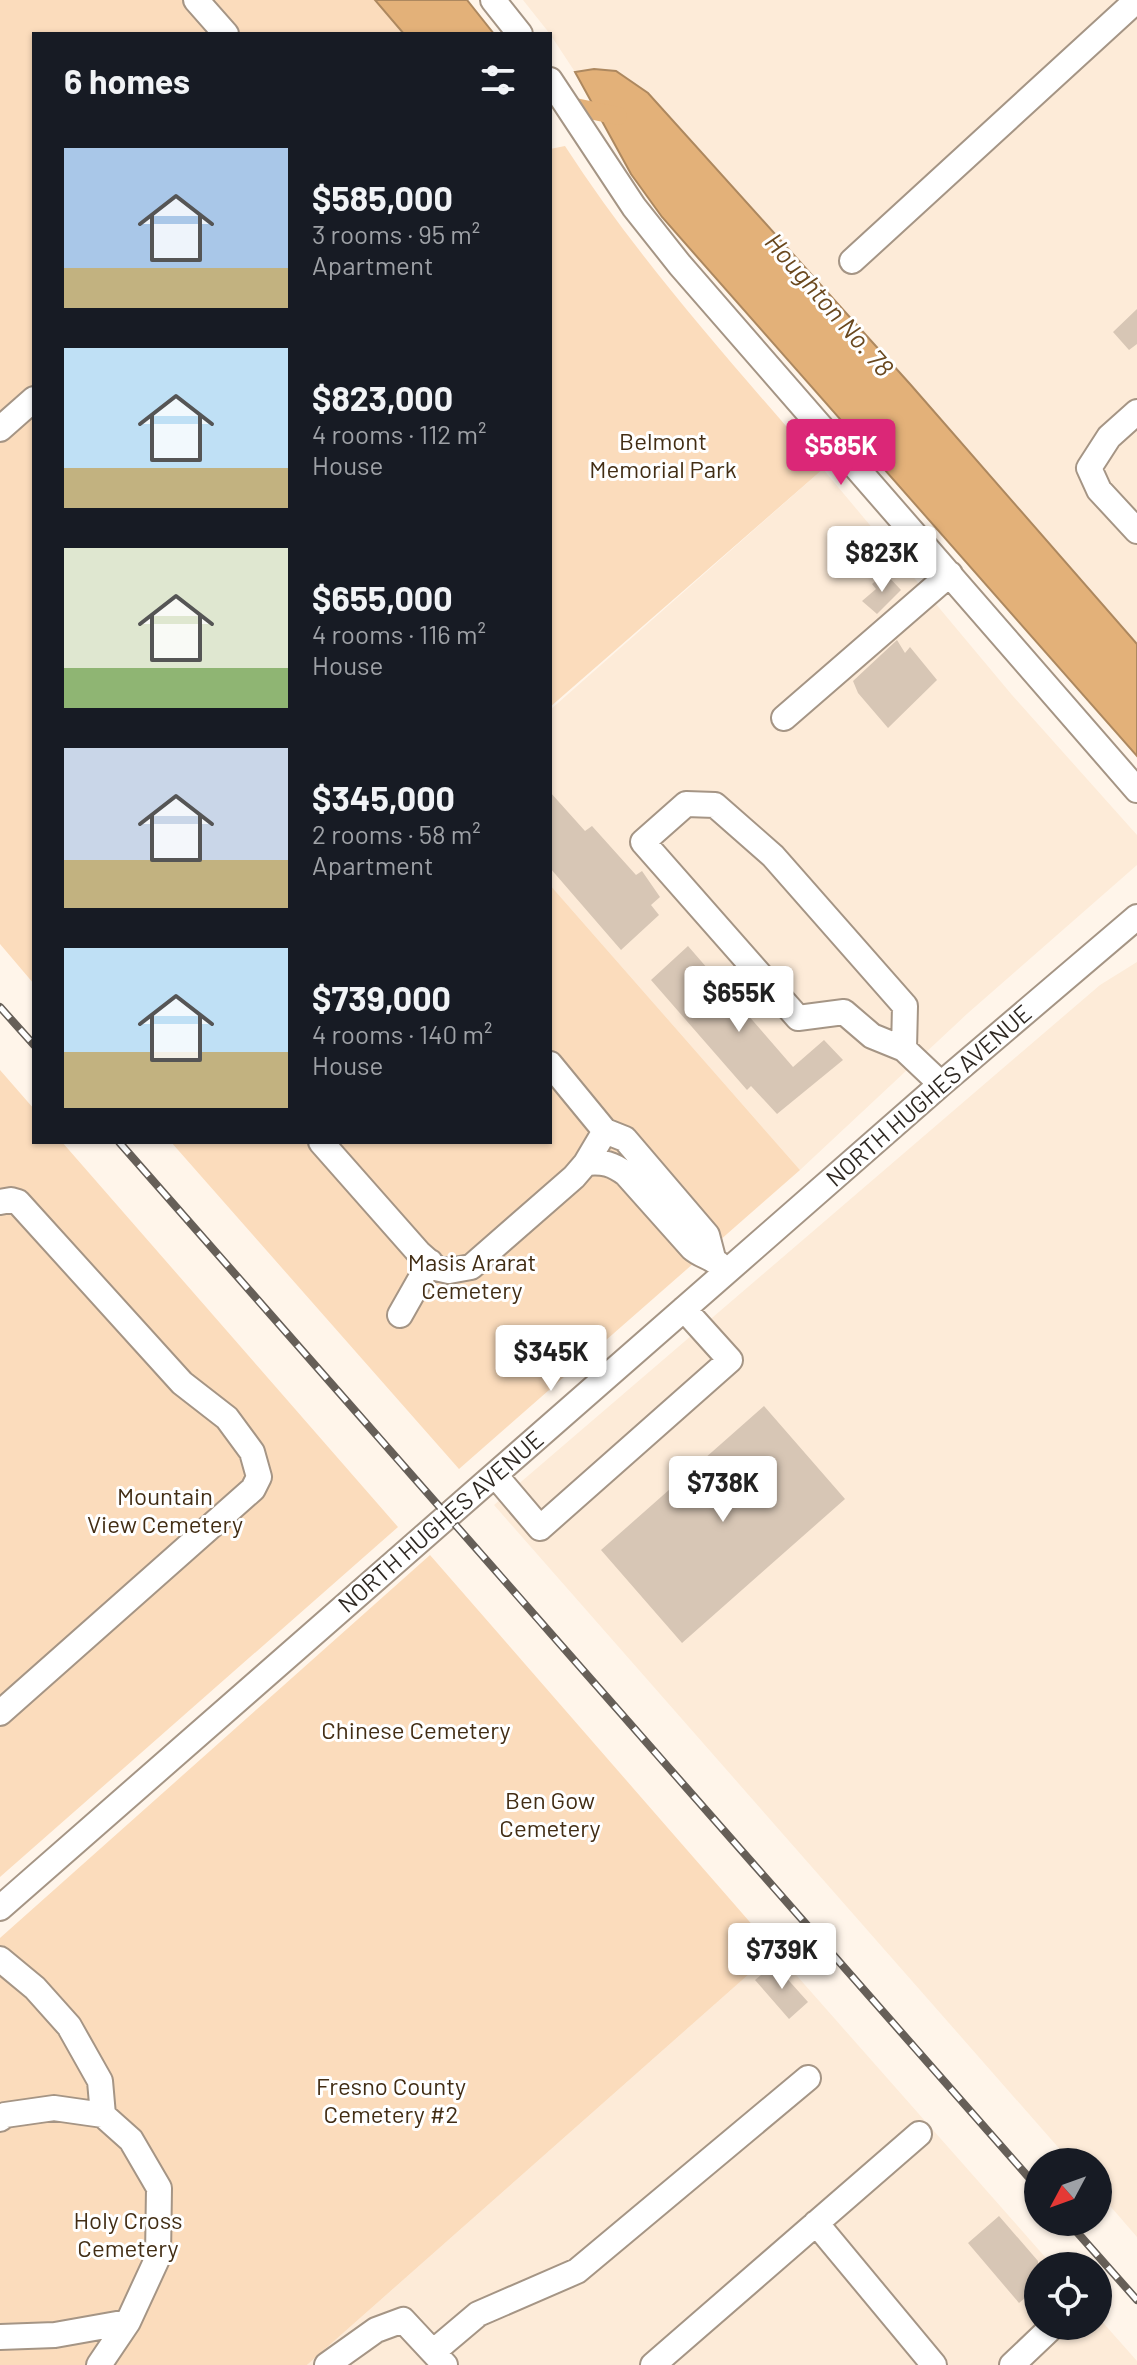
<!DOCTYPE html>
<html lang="en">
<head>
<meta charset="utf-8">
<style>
	:root { --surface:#171b24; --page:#242831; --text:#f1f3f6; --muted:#9ea1a6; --accent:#db2777 }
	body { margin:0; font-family:Barlow,sans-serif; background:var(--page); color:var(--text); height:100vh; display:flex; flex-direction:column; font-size:30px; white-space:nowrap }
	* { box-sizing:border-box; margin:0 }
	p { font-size:26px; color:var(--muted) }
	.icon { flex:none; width:44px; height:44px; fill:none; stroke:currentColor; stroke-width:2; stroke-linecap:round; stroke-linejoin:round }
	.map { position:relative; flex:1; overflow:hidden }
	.drawer { position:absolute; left:32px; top:32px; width:520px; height:1112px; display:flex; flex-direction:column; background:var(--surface); border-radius:0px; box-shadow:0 2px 6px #0004 }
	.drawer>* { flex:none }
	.needle { width:52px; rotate:229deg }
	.buttons { position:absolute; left:1024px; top:2148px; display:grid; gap:16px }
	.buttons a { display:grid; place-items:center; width:88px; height:88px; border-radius:50%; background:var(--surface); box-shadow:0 2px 6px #0004; font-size:40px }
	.price { position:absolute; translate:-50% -68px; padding:0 18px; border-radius:8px; background:#fff; color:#222; font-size:26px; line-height:52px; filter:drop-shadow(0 2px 4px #0008) }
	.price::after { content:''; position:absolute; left:50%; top:48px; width:24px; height:18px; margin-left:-12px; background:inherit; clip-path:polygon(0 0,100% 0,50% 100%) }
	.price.selected { background:var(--accent); color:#fff }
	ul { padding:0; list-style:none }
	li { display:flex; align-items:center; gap:24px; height:200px; padding:0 32px }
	li span { display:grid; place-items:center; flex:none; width:224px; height:160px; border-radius:0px; color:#555 }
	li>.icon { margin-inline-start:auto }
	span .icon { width:96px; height:96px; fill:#fffc; stroke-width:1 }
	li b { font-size:34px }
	h2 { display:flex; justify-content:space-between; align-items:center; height:96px; padding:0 32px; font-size:34px }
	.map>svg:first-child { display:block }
	.built { fill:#fdebd8 }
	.green { fill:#fbdcbc }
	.water { fill:#e3b179; stroke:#ad885f; stroke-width:2 }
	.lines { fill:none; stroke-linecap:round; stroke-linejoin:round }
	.canal { stroke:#e3b179; stroke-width:18 }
	.building { fill:#d7c6b5 }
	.minor-casing { stroke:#a59585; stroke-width:28 }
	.minor { stroke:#fff; stroke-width:24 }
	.rail-casing { stroke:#665f58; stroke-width:8 }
	.rail { stroke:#fff; stroke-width:5; stroke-dasharray:15; stroke-linecap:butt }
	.labels { text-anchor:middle; stroke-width:6; stroke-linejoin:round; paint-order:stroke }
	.park-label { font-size:24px; fill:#422d14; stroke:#fff }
	.street-label { font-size:24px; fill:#2f2923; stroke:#fff }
	.water-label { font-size:26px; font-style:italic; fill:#6a481e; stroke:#fff }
</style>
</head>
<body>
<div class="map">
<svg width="1137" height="2365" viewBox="0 0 1137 2365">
	<rect width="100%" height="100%" fill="#fff5ea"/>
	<!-- built -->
	<path class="built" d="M523 0H1137V644L910 384 648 93 616 71 594 69 575 72 550 34Z
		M823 469 1012 695 1137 835V865L968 1013 800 1170 550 885V710Z
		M1137 962V2237L1098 2192V2162H1071L494 1505 1100 985Z
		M775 1951 1053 2266H1038V2326H1098V2317L1137 2361V2365H307Z"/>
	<!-- green -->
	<path class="green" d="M0 0H375L404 34H34V984L0 944Z
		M565 146C640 262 733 364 823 469L550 707V149Z
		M550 885 800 1170 459 1469 171 1142H550Z
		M0 1070 34 1109V1142H62L398 1527 0 1877Z
		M430 1555 775 1951 307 2365H0V1938Z"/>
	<!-- water -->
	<path class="water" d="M375 0H467L494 34H404Z
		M594 69 616 71 648 93 910 384 1137 644V756L662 217 631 174 575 72Z"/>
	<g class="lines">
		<!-- canal -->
		<path class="canal" d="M561 104 618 116"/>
	</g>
	<!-- building -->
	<path class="building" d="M1137 309V344L1129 350 1113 332Z
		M885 573 901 590 877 614 862 601 876 589 872 584Z
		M897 640 905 653 910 647 937 680 888 728 858 693 853 681Z
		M550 792 585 831 592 826 636 875 642 871 660 897 651 905 659 915 621 950 550 868Z
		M688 946 793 1067 824 1040 843 1060 777 1114 751 1086 747 1090 651 980Z
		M764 1406 845 1499 682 1643 601 1550Z
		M774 1964 808 2002 789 2019 755 1980Z
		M999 2216 1038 2261V2287L1019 2303 968 2243Z"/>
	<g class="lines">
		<!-- minor casing -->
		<g class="minor-casing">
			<path id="minor" d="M196 0 226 34
				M493 0 520 34
				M550 80 634 207 680 265 1137 790
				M852 261 1137 0
				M1137 412 1109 437 1089 468 1099 490 1137 531
				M0 429 34 399
				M784 718 950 574
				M904 1049 905 1006 773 856 715 805 686 804 643 842 798 1018 844 1012 872 1036 904 1049 941 1084
				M550 1064 605 1131 625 1139 707 1235 713 1258
				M321 1142 419 1253 436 1268 449 1271 471 1267 574 1177 586 1163 605 1131
				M586 1163C603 1161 613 1164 626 1174L692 1248C701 1256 712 1257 721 1266
				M0 1202 11 1200 18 1202 182 1383 227 1418 252 1452 259 1477 253 1489 0 1713
				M400 1315 430 1262
				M495 1475 540 1528 730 1360 684 1309
				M0 1908 941 1084 1137 917
				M0 1959 35 1988 69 2026 100 2081 103 2115 131 2140 159 2188 158 2257 128 2322 99 2365
				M0 2119 5 2115 54 2108 103 2115
				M816 2223 934 2365
				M0 2337 55 2335 128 2322
				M433 2352 478 2314 577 2271 808 2078
				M327 2365 376 2330 403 2320 445 2365
				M653 2365 919 2134
				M1012 2365 1053 2326"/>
		</g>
		<!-- minor -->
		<use href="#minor" class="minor"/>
		<!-- rail casing -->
		<g class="rail-casing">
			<path id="rail" d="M0 1007 34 1045
				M119 1142 1038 2188
				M1068 2222 1137 2300"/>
		</g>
		<!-- rail -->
		<use href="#rail" class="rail"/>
	</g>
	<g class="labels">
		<!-- park labels -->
		<g class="park-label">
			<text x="663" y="450">Belmont<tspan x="663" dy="28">Memorial Park</tspan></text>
			<text x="472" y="1271">Masis Ararat<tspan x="472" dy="28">Cemetery</tspan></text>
			<text x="165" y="1505">Mountain<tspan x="165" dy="28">View Cemetery</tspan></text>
			<text x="416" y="1739">Chinese Cemetery</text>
			<text x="550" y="1809">Ben Gow<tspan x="550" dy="28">Cemetery</tspan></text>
			<text x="391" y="2095">Fresno County<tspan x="391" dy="28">Cemetery #2</tspan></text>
			<text x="128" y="2229">Holy Cross<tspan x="128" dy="28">Cemetery</tspan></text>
		</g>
		<!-- street labels -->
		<g class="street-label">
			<text transform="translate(929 1096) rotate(-41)" y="8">NORTH HUGHES AVENUE</text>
			<text transform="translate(441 1522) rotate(-41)" y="8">NORTH HUGHES AVENUE</text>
		</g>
		<!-- water labels -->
		<g class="water-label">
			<text transform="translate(829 305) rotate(49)" y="9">Houghton No. 78</text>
		</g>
	</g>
</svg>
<div class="buttons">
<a><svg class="needle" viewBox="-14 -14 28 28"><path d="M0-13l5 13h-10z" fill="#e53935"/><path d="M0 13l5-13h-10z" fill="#9ea1a6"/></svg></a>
<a><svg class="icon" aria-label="locate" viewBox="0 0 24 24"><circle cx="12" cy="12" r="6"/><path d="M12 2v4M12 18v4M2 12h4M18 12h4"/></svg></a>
</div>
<b class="price selected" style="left:841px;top:487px">$585K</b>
<b class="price" style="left:882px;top:594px">$823K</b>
<b class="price" style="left:739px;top:1034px">$655K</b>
<b class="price" style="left:551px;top:1393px">$345K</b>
<b class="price" style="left:723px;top:1524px">$738K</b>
<b class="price" style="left:782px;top:1991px">$739K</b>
<section class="drawer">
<h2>6 homes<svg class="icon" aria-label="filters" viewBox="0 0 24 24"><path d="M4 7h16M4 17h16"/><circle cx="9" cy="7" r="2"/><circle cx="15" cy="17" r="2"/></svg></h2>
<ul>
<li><span style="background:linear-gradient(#a9c7e8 75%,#c2b280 0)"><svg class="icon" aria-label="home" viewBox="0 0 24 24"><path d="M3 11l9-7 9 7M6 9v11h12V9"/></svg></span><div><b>$585,000</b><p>3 rooms · 95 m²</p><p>Apartment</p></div></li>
<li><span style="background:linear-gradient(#bfe0f5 75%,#c2b280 0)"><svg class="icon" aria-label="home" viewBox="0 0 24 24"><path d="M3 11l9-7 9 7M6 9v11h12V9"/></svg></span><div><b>$823,000</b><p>4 rooms · 112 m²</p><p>House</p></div></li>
<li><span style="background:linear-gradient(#dfe7d0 75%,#8fb573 0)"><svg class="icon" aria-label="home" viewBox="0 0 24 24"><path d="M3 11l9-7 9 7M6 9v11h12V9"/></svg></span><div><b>$655,000</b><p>4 rooms · 116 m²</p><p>House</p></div></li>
<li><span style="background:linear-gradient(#c9d6e8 70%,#c2b280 0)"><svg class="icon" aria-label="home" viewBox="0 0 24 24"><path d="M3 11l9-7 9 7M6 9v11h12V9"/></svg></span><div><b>$345,000</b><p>2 rooms · 58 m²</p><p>Apartment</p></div></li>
<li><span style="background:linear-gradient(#bfe0f5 65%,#c2b280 0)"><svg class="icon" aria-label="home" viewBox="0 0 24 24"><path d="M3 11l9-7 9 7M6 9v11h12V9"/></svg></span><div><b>$739,000</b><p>4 rooms · 140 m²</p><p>House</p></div></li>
</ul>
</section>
</div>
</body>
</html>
